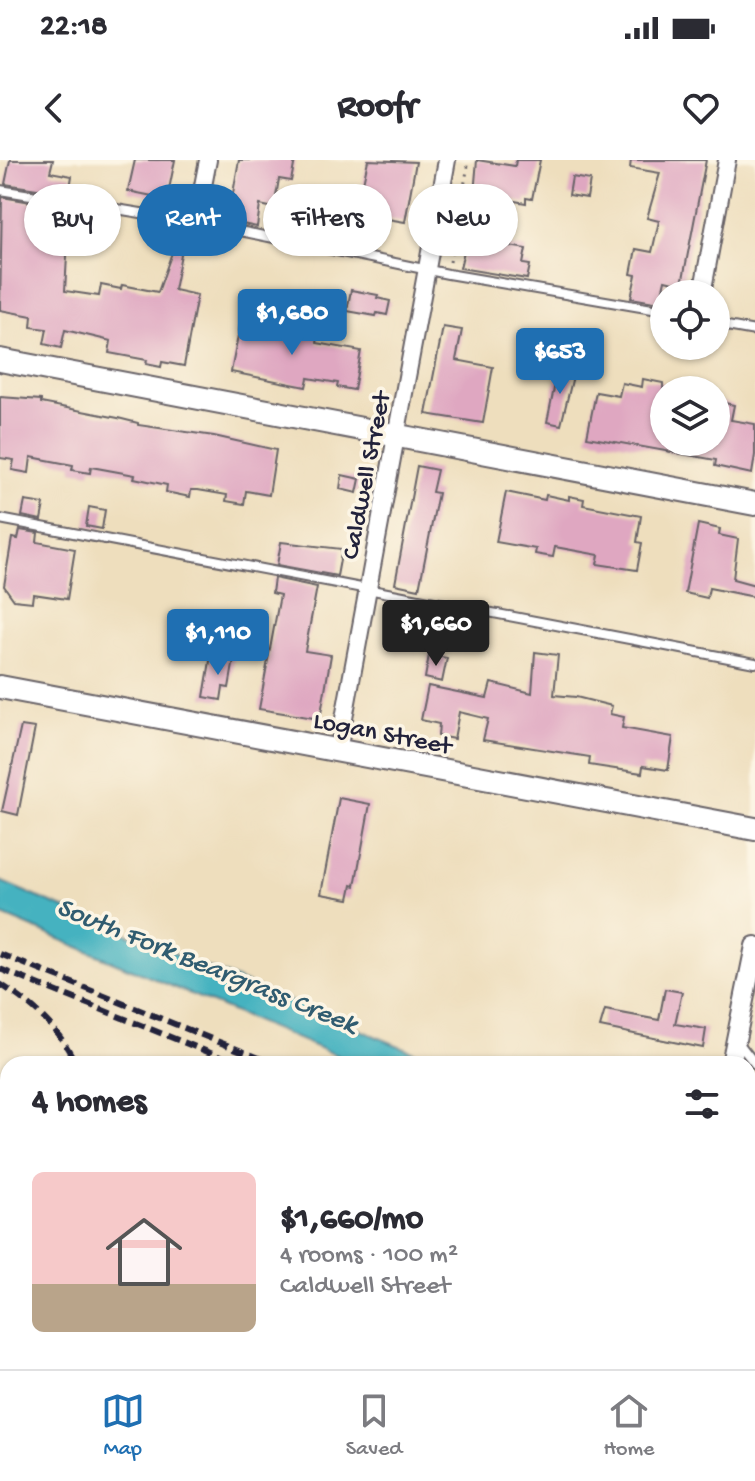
<!DOCTYPE html>
<html lang="en">
<head>
<meta charset="utf-8">
<style>
	:root { --surface:#fff; --page:#f2f2f3; --text:#2b2b33; --muted:#7c7c81; --line:#e1e1e2; --accent:#1f6fb2 }
	body { margin:0; font-family:"Gochi Hand",sans-serif; background:var(--page); color:var(--text); height:100vh; display:flex; flex-direction:column; font-size:30px; white-space:nowrap }
	* { box-sizing:border-box; margin:0 }
	p { font-size:26px; color:var(--muted) }
	.icon { flex:none; width:44px; height:44px; fill:none; stroke:currentColor; stroke-width:2; stroke-linecap:round; stroke-linejoin:round }
	.map { position:relative; flex:1; overflow:hidden }
	.sheet { position:absolute; left:0px; top:896px; width:756px; height:314px; display:flex; flex-direction:column; background:var(--surface); border-radius:24px 24px 0 0; box-shadow:0 2px 6px #0004 }
	.sheet>* { flex:none }
	.top-card { position:absolute; left:24px; top:24px; width:708px; height:72px; display:flex; gap:16px }
	.controls { position:absolute; left:650px; top:120px; display:grid; gap:16px }
	.controls a { display:grid; place-items:center; width:80px; height:80px; border-radius:50%; background:var(--surface); box-shadow:0 2px 6px #0004; font-size:40px }
	.price { position:absolute; translate:-50% -68px; padding:0 18px; border-radius:8px; background:var(--accent); color:#fff; font-size:26px; line-height:52px; filter:drop-shadow(0 2px 4px #0008) }
	.price::after { content:''; position:absolute; left:50%; top:48px; width:24px; height:18px; margin-left:-12px; background:inherit; clip-path:polygon(0 0,100% 0,50% 100%) }
	.price.on { background:#222; color:#fff }
	ul { padding:0; list-style:none }
	li { display:flex; align-items:center; gap:24px; height:200px; padding:0 32px }
	li+li { border-top:2px solid var(--line) }
	li span { display:grid; place-items:center; flex:none; width:224px; height:160px; border-radius:12px; color:#555 }
	li>.icon { margin-inline-start:auto }
	span .icon { width:96px; height:96px; fill:#fffc; stroke-width:1 }
	li b { font-size:34px }
	h2 { display:flex; justify-content:space-between; align-items:center; height:96px; padding:0 32px; font-size:34px }
	.tag { padding:0 28px; border-radius:36px; background:var(--surface); box-shadow:0 2px 6px #0004; font-size:28px; line-height:72px }
	.tag.on { background:var(--accent); color:#fff }
	.status { display:flex; justify-content:space-between; align-items:center; height:56px; padding:0 40px; background:var(--surface); direction:ltr }
	.status svg { height:22px; fill:currentColor }
	header { display:flex; justify-content:space-between; align-items:center; height:104px; padding:0 32px; background:var(--surface); font-size:36px; font-weight:800 }
	.tabs { display:flex; justify-content:space-around; align-items:center; height:112px; border-top:2px solid var(--line); background:var(--surface); font-size:22px; color:var(--muted) }
	.tabs a { display:grid; justify-items:center; gap:4px }
	.tabs .on { color:var(--accent) }
	.map>svg:first-child { display:block }
	.water { fill:#44b2c0; stroke:#336a7e; stroke-width:2 }
	.building { fill:#dfa7c1 }
	.lines { fill:none; stroke-linecap:round; stroke-linejoin:round }
	.service-casing { stroke:#696468; stroke-width:12 }
	.minor-casing { stroke:#696468; stroke-width:20 }
	.tertiary-casing { stroke:#696468; stroke-width:22 }
	.secondary-casing { stroke:#696468; stroke-width:26 }
	.path { stroke:#696468; stroke-width:3; stroke-dasharray:2 6; stroke-linecap:butt }
	.service { stroke:#fff; stroke-width:8 }
	.minor { stroke:#fff; stroke-width:16 }
	.tertiary { stroke:#fff; stroke-width:18 }
	.secondary { stroke:#fff; stroke-width:22 }
	.rail { stroke:#22223b; stroke-width:6; stroke-dasharray:12 6; stroke-linecap:butt }
	.labels { text-anchor:middle; stroke-width:7; stroke-linejoin:round; paint-order:stroke }
	.street-label { font-size:26px; fill:#22223b; stroke:#fcf5e5 }
	.water-label { font-size:28px; font-style:italic; fill:#305c70; stroke:#fcf5e5 }
</style>
</head>
<body>
<div class="status"><b>22:18</b><svg viewBox="0 0 49 12"><path d="M0 12V9h3v3zM5 12V6h3v6zM10 12V3h3v9zM15 12V0h3v12zM26 1h20v11H26zM47 4h2v5h-2z"/></svg></div>
<header><svg class="icon" aria-label="back" viewBox="0 0 24 24"><path d="M15 5l-7 7 7 7"/></svg>Roofr<svg class="icon" aria-label="heart" viewBox="0 0 24 24"><path d="M12 20l-8-8c-3-5 5-10 8-4 3-6 11-1 8 4z"/></svg></header>
<div class="map">
<svg width="755" height="1209" viewBox="0 0 755 1209">
	<rect width="100%" height="100%" fill="#fcf5e5"/>
	<filter id="ink" filterUnits="userSpaceOnUse"><feTurbulence type="fractalNoise" baseFrequency=".0125" numOctaves="2"/><feDisplacementMap in="SourceGraphic" scale="16" xChannelSelector="R" yChannelSelector="G"/><feConvolveMatrix kernelMatrix="1 2 1 2 8 2 1 2 1" color-interpolation-filters="sRGB"/></filter>
	<filter id="wash" filterUnits="userSpaceOnUse"><feTurbulence type="fractalNoise" baseFrequency=".006" numOctaves="4" result="noise"/><feDisplacementMap in="SourceGraphic" scale="32" xChannelSelector="R" yChannelSelector="G"/><feGaussianBlur stdDeviation="1.8" result="paint"/><feColorMatrix in="noise" values="0 0 0 0 0 0 0 0 0 0 0 0 0 0 0 0 0 1.4 0 .05"/><feComposite in="paint" operator="in"/></filter>
	<g filter="url(#wash)">
		<rect width="100%" height="100%" fill="#eedebd"/>
		<!-- water -->
		<path class="water" d="M0 721 56 745 443 904H357L0 754Z"/>
		<g id="blocks">
			<!-- building -->
			<path class="building" d="M10 0H53L50 12 72 16 69 34 5 24Z
				M135 0H175L167 39 128 31Z
				M239 0H295L291 21 279 19 274 48 260 45 257 67 228 61Z
				M368 0 416 2 405 62 365 55 368 40 363 39 366 24 363 23Z
				M477 0 515 6 516 0H540L532 39 526 38V43L474 34Z
				M631 0H706L682 124 665 120 660 143 631 138 636 115 631 114 636 89 652 92 659 61 647 58 660 13 630 8Z
				M572 17 590 20 587 38 569 35Z
				M2 37 66 48 60 76 68 78 65 131 99 136 101 125 121 129 122 125 158 132 174 87 182 89 174 130 197 135 184 206 162 202 161 207 146 204 147 200 109 193 111 181 65 170 61 188 44 184 47 169 31 167 32 156 0 150Z
				M467 78 526 89 523 104 530 105 527 119 460 108Z
				M351 130 378 135 377 138 390 141 387 155 377 153 376 156 347 151Z
				M241 160 302 173 303 170 319 173 317 183 361 191 354 230 337 227 338 223 308 218 306 227 231 212Z
				M443 167 462 170 456 200 493 207 483 263 426 254Z
				M558 209 574 212 561 265 547 262Z
				M643 219 663 223 664 282H716V241L734 245 731 260 755 264V295L752 314 715 306 716 300 587 277 596 232 619 236 622 223 642 227Z
				M0 237 41 240V243L118 258 138 263V265L214 276 276 290 269 335 246 331 244 344 226 341 227 335 198 330H191L190 337 166 332 167 325 134 318 135 315 91 307 90 313 72 310 73 305 31 297 29 313 12 310 14 300 0 298Z
				M417 306 437 310 432 332 438 333 419 429 395 424Z
				M342 315 360 319 357 333 340 329Z
				M506 332 545 340 546 335 569 340V336L584 339 583 345 641 356 637 382 642 383 637 410 597 404 599 395 555 387 553 397 535 394 536 389 496 382Z
				M25 341 44 344 41 360 22 356Z
				M89 347 105 350 102 369 86 366Z
				M698 364 720 369 719 375 738 379 733 419 755 425V437L709 428 707 438 685 433Z
				M20 370 38 373 37 382 75 389 67 439 33 434 32 442 14 440 4 426 12 378 18 379Z
				M281 382 342 389 337 416 277 405Z
				M274 418 317 427 305 491 331 495 320 559 259 549 280 435 272 433Z
				M535 492 558 495 554 535 576 537 612 546 610 554 624 557 622 568 673 577 668 610 643 606 642 613 602 607 589 605 590 597 483 580 488 559 459 552 454 579 438 576 439 564 421 560 428 526 487 538 491 523 532 533Z
				M211 495 234 499 229 528 223 527 221 540 204 537Z
				M429 495 447 498 442 522 425 518Z
				M21 566 35 568 18 655 2 651Z
				M339 638 370 644 355 726 352 725 349 739 321 734Z
				M665 829 682 832 675 864 706 869 703 888 600 867 605 850 659 860Z"/>
		</g>
	</g>
	<g filter="url(#ink)">
		<use href="#blocks" fill-opacity="0" stroke="#696468" stroke-width="2"/>
		<g class="lines">
			<!-- service casing -->
			<g class="service-casing">
				<path id="service" d="M0 30 196 62 448 114 664 151
					M716 164 755 171
					M0 359 755 503
					M737 881 755 904
					M748 981 755 982
					M168 1209 169 1202
					M506 1209 507 1202"/>
			</g>
			<!-- minor casing -->
			<g class="minor-casing">
				<path id="minor" d="M196 62 208 0
					M702 134 727 0
					M338 591 447 0
					M0 1134 8 1135
					M361 1202 398 1209
					M7 1209 8 1202
					M330 1209 332 1202"/>
			</g>
			<!-- tertiary casing -->
			<g class="tertiary-casing">
				<path id="tertiary" d="M731 904 755 786
					M672 1209 673 1202"/>
			</g>
			<!-- secondary casing -->
			<g class="secondary-casing">
				<path id="secondary" d="M0 200 755 344
					M0 527 755 669"/>
			</g>
			<!-- path -->
			<path class="path" d="M450 102 469 0"/>
			<!-- service -->
			<use href="#service" class="service"/>
			<!-- minor -->
			<use href="#minor" class="minor"/>
			<!-- tertiary -->
			<use href="#tertiary" class="tertiary"/>
			<!-- secondary -->
			<use href="#secondary" class="secondary"/>
			<!-- rail -->
			<path class="rail" d="M0 794 274 904
				M0 809 238 904
				M0 824C33 845 59 868 76 904
				M748 1093 755 1096
				M748 1108 755 1110"/>
		</g>
	</g>
	<g class="labels">
		<!-- street labels -->
		<g class="street-label">
			<text transform="translate(364 315) rotate(-79)" y="9">Caldwell Street</text>
			<text transform="translate(383 571) rotate(11)" y="9">Logan Street</text>
		</g>
		<!-- water labels -->
		<g class="water-label">
			<text transform="translate(208 803) rotate(22)" y="10">South Fork Beargrass Creek</text>
		</g>
	</g>
</svg>
<div class="controls">
<a><svg class="icon" aria-label="locate" viewBox="0 0 24 24"><circle cx="12" cy="12" r="6"/><path d="M12 2v4M12 18v4M2 12h4M18 12h4"/></svg></a>
<a><svg class="icon" aria-label="layers" viewBox="0 0 24 24"><path d="M12 4l9 5-9 5-9-5zM3 14l9 5 9-5"/></svg></a>
</div>
<b class="price" style="left:292px;top:197px">$1,680</b>
<b class="price" style="left:560px;top:236px">$653</b>
<b class="price on" style="left:436px;top:508px">$1,660</b>
<b class="price" style="left:218px;top:517px">$1,110</b>
<div class="top-card">
<a class="tag">Buy</a>
<a class="tag on">Rent</a>
<a class="tag">Filters</a>
<a class="tag">New</a>
</div>
<section class="sheet">
<h2>4 homes<svg class="icon" aria-label="filters" viewBox="0 0 24 24"><path d="M4 7h16M4 17h16"/><circle cx="9" cy="7" r="2"/><circle cx="15" cy="17" r="2"/></svg></h2>
<ul>
<li><span style="background:linear-gradient(#f6c9c9 70%,#b9a48a 0)"><svg class="icon" aria-label="home" viewBox="0 0 24 24"><path d="M3 11l9-7 9 7M6 9v11h12V9"/></svg></span><div><b>$1,660/mo</b><p>4 rooms · 100 m²</p><p>Caldwell Street</p></div></li>
</ul>
</section>
</div>
<nav class="tabs">
<a class="on"><svg class="icon" aria-label="map" viewBox="0 0 24 24"><path d="M3 6l6-2 6 2 6-2v14l-6 2-6-2-6 2zM9 4v14M15 6v14"/></svg>Map</a>
<a><svg class="icon" aria-label="saved" viewBox="0 0 24 24"><path d="M7 4h10v16l-5-4-5 4z"/></svg>Saved</a>
<a><svg class="icon" aria-label="home" viewBox="0 0 24 24"><path d="M3 11l9-7 9 7M6 9v11h12V9"/></svg>Home</a>
</nav>
</body>
</html>
